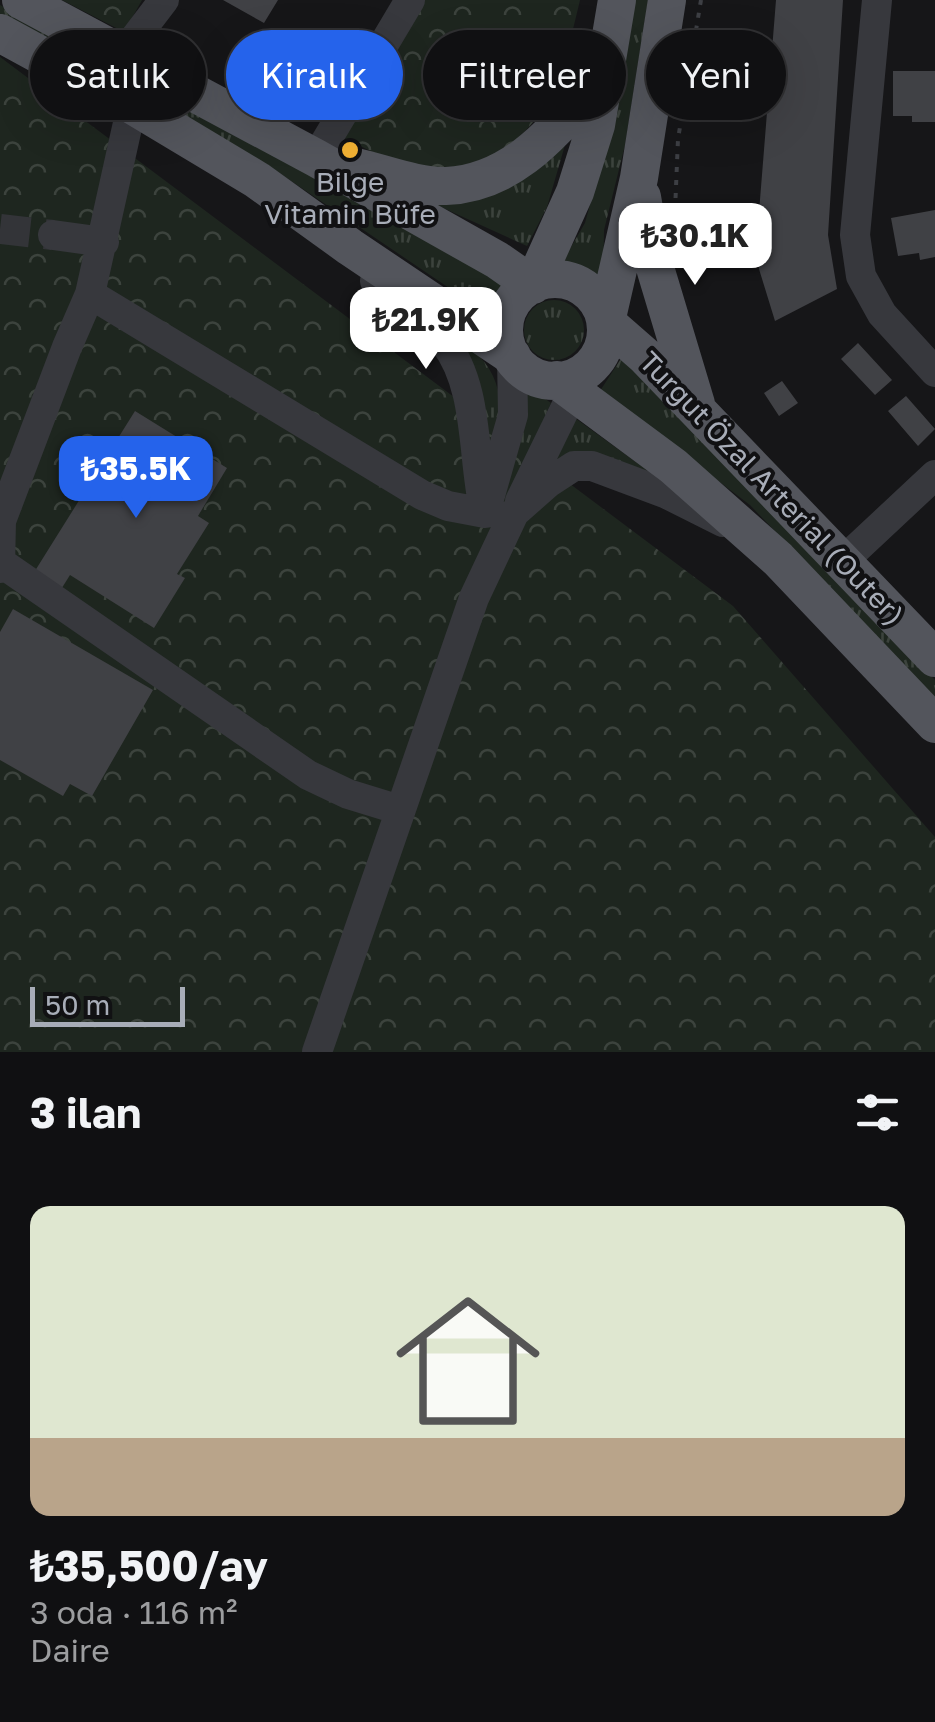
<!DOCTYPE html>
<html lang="tr">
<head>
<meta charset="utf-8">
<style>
	:root { --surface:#101012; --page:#19191b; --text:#f1f3f6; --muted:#9c9d9f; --line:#303032; --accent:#2563eb }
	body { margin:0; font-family:"Golos Text",sans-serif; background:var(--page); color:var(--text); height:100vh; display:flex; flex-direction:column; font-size:38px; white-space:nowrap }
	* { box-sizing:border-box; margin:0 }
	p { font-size:32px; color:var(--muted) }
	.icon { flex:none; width:55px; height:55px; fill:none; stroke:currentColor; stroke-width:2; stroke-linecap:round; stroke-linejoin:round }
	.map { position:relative; height:1052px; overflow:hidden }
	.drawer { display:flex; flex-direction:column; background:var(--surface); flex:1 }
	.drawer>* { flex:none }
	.hud { position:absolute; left:30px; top:30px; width:875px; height:90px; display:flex; gap:20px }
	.scale { position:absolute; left:30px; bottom:25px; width:155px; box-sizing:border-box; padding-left:10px; border:5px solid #a8adb8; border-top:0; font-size:28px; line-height:35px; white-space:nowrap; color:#a8adb8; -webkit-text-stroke:8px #111113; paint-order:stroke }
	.price { position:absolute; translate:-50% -85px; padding:0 22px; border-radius:20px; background:#fff; color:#222; font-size:32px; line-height:65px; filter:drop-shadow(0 2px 5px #0008) }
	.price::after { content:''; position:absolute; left:50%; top:60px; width:30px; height:22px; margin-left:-15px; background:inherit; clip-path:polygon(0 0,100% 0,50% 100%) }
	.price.current { background:var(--accent); color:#fff }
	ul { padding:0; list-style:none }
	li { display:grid; align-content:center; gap:20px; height:530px; padding:0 30px }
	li+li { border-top:2px solid var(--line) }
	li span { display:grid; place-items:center; height:310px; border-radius:20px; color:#555 }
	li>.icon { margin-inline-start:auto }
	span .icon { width:180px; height:180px; fill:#fffc; stroke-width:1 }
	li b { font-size:42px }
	h2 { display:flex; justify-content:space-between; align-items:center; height:120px; padding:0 30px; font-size:42px }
	.pill { padding:0 35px; border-radius:45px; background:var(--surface); box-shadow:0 10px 40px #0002,0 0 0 2px var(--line); font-size:35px; line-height:90px }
	.pill.current { background:var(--accent); color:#fff }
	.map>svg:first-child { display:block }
	.grass { fill:url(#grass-tufts) }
	.forest { fill:url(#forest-crowns) }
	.building { fill:#404145 }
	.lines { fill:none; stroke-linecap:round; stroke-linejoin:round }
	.minor-tunnel { stroke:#333438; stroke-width:30; stroke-dasharray:30 15; stroke-linecap:butt }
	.path { stroke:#3d3f44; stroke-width:4; stroke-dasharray:5 8; stroke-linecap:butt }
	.minor { stroke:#37383d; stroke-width:30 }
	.major { stroke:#53555c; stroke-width:38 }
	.poi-dot { fill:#f2b134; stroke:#111113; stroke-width:4 }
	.labels { text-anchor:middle; stroke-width:8; stroke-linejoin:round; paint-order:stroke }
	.poi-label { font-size:28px; fill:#a8adb8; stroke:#111113 }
	.street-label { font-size:28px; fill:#a8adb8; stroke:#111113 }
</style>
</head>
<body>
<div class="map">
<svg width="935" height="1052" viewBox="0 0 935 1052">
	<defs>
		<pattern id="grass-tufts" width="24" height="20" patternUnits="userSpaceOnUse" patternTransform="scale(2.5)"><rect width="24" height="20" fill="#1e261f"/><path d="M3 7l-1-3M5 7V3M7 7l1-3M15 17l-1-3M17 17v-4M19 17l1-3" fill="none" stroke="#3c433d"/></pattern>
		<pattern id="forest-crowns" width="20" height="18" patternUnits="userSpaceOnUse" patternTransform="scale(2.5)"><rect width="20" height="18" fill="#1e261f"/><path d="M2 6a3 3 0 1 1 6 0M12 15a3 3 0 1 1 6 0" fill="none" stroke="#3c433d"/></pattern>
	</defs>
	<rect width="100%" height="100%" fill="#161618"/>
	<!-- grass -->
	<path class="grass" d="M635 0H648L625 145 604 230 603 279 560 266 585 223 608 140Z
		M0 5 506 279 489 315 275 170 0 16Z
		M567 138 547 207 527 246 419 197Z
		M524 330a30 30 0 1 1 60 0a30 30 0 1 1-60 0Z
		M453 340C466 343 470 347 479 356 516 394 495 446 488 493Z
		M624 354 935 680V699L750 505 600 391Z
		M527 386 551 403 513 488Z
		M575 418 673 489 609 462 542 476Z"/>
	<!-- forest -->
	<path class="forest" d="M62 0H142L124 32Z
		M424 0H580C563 71 549 137 473 163 462 167 447 175 436 174 405 171 372 151 344 138Z
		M0 57 733 606 935 837V1052H0Z"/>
	<!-- building -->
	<path class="building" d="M223 0H278L264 23Z
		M776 0H843L828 235 837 289 775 321 759 269 757 237Z
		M893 71H935V122H912V116H893Z
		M935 210V257L920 260 919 253 898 256 891 218Z
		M858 343 892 380 875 395 841 359Z
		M782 381 798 403 779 416 764 393Z
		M906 396 935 429 918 446 888 411Z
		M135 411 227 468 198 516 209 523 177 574 185 578 154 628 70 575 60 591 33 574Z
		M13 609 153 690 92 796 70 784 63 796 0 760V632Z"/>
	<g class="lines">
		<!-- minor-tunnel -->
		<path class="minor-tunnel" d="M0 229 53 235"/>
		<!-- path -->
		<path class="path" d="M675 211 678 139 701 0"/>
		<!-- minor -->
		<path class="minor" d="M877 0 855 235 861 276 882 314 935 372
			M122 55 164 0
			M316 158 410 0
			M53 235 104 242
			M90 294 422 495 448 506 485 513C472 460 480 387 444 342 426 319 397 300 375 281
			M520 501 583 372
			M487 506 513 415 512 356
			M843 561 935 475
			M3 564 308 775 348 794 400 810
			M0 568 1 521 67 347 90 294 132 105
			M317 1052 474 598 514 513 548 483 574 466H592L667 494 723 522"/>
		<!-- major -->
		<path class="major" d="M21 0 316 158 497 260 533 285
			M0 33 132 105 257 180 350 247 512 356
			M356 167C383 173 418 187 446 186 518 183 559 124 604 75
			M642 197 653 261 696 404
			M504 330a51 51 0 1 1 102 0a51 51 0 1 1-102 0Z
			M533 285 575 192 596 125 617 0
			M606 322 646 357 935 658
			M606 322 639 178 667 0
			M557 380 673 466 778 559 935 724"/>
	</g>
	<!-- markers -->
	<circle class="poi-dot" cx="350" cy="150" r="10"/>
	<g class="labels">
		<!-- poi labels -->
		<g class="poi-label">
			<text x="350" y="192">Bilge<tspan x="350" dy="32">Vitamin Büfe</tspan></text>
		</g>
		<!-- street labels -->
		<g class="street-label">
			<text transform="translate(772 488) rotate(46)" y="10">Turgut Özal Arterial (Outer)</text>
		</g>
	</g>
</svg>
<div class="scale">50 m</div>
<b class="price" style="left:695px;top:288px">₺30.1K</b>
<b class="price" style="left:426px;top:372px">₺21.9K</b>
<b class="price current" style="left:136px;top:521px">₺35.5K</b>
<div class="hud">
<a class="pill">Satılık</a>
<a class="pill current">Kiralık</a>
<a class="pill">Filtreler</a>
<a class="pill">Yeni</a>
</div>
</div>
<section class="drawer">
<h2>3 ilan<svg class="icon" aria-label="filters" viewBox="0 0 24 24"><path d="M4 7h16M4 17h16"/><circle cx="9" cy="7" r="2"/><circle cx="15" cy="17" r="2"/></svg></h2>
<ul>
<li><span style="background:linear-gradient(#dfe7d0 75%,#b9a48a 0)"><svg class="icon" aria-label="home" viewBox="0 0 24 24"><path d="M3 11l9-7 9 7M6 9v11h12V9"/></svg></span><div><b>₺35,500/ay</b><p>3 oda · 116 m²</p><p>Daire</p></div></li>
</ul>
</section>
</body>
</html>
